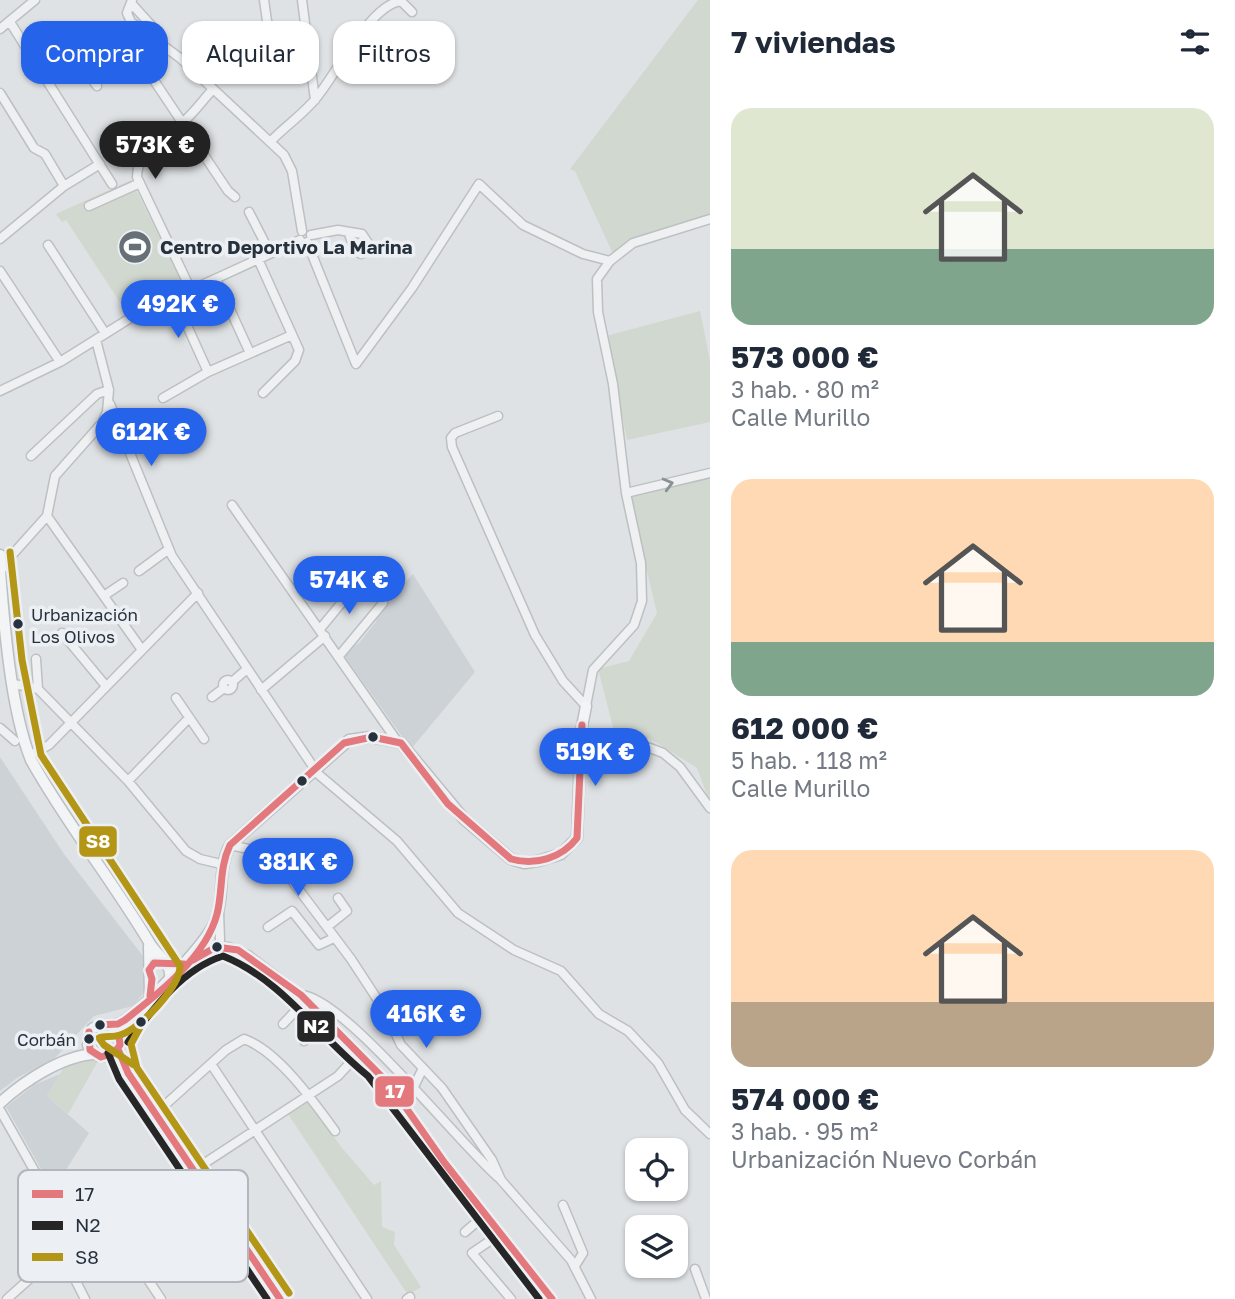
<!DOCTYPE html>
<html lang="es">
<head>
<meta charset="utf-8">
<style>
	:root { --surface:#fff; --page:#f2f2f3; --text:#1f2937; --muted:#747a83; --accent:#2563eb }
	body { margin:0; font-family:"Golos Text",sans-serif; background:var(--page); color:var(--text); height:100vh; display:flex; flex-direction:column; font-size:26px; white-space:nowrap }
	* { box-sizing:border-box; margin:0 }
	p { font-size:23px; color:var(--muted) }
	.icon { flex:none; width:38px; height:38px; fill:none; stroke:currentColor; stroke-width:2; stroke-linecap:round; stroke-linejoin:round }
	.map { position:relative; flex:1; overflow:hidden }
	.details { display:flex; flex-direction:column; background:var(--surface); width:525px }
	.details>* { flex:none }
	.banner { position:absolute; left:21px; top:21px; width:583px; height:63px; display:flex; gap:14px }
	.fabs { position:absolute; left:625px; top:1138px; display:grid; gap:14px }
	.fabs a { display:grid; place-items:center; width:63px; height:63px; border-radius:14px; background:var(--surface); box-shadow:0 2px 5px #0004; font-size:35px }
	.price { position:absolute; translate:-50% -60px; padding:0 16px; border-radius:24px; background:var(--accent); color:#fff; font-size:23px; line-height:46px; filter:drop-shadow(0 2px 4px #0008) }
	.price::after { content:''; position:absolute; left:50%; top:42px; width:21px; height:16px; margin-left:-10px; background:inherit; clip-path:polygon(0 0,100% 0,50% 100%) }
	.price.on { background:#222; color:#fff }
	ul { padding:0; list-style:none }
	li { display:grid; align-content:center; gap:14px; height:371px; padding:0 21px }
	li span { display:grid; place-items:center; height:217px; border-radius:21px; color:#555 }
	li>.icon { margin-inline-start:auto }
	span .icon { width:126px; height:126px; fill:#fffc; stroke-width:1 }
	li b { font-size:30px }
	h2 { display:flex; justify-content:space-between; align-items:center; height:84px; padding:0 21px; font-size:30px }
	.tag { padding:0 24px; border-radius:21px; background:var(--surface); box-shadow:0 2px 5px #0004; font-size:24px; line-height:63px }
	.tag.on { background:var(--accent); color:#fff }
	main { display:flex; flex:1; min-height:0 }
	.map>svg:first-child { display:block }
	.built { fill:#cdd2d7 }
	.green { fill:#d1d8cf }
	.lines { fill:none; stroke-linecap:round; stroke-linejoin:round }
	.minor-casing { stroke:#bdc0c2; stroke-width:11 }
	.major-casing { stroke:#bcbfc2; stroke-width:13 }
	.minor { stroke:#eef0f1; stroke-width:8 }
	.major { stroke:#f3f4f5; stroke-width:10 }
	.bus-1-casing { stroke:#ecf0f4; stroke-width:12 }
	.bus-2-casing { stroke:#ecf0f4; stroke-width:12 }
	.bus-3-casing { stroke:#ecf0f4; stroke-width:12 }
	.bus-1 { stroke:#e3787d; stroke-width:7 }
	.bus-2 { stroke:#262626; stroke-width:7 }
	.bus-3 { stroke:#b39615; stroke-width:7 }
	.oneway { stroke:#8a9096 }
	.bus-dot { fill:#27313c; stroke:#ecf0f4; stroke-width:2.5 }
	.labels { text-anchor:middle; stroke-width:7; stroke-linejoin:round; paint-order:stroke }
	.bus-label { font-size:17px; fill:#27313c; stroke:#ecf0f4; text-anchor:start }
	.poi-label { font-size:19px; font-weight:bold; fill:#27313c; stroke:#ecf0f4; text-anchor:start }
	.key { fill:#ecf0f4; stroke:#b1b7bd; stroke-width:2 }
	.key-label { font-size:19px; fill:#27313c }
	.line-badge { stroke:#ecf0f4; stroke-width:2.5 }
	.badge-label { font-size:19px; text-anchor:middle; font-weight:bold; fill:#fff }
</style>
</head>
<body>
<main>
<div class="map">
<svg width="710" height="1299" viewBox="0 0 710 1299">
	<rect width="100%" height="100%" fill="#dfe2e4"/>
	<!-- built -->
	<path class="built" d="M413 574 475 672 411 749 343 654 359 643 375 623 385 603Z
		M0 757 64 854 146 960 143 971 145 992 133 1006 94 1016 55 1058 17 1078 0 1091Z
		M60 1074 47 1096 89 1133 66 1170 59 1209 45 1176 6 1107 34 1085Z"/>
	<!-- green -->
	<path class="green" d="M698 0H710V216L613 254 575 171 570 169Z
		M131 180 184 286 127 313 66 220 62 222 56 214Z
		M700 311 710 361V422L627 440 606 336Z
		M710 475V803L697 768 649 738 618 746 598 669 629 661 657 613 629 497Z
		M92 1060 98 1061 68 1114 47 1096 64 1067Z
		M309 1102 342 1148 374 1185 381 1181 382 1227 395 1232 394 1245 421 1287 408 1295 288 1114Z"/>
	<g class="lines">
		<!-- minor casing -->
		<g class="minor-casing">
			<path id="minor" d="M132 0 127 13 131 22 180 58 284 155 292 171 302 231
				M264 0 267 21 286 64 310 70
				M302 0 315 100
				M131 3 159 34 139 58 228 191 235 197
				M10 22 112 184
				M0 29 35 0
				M37 65 65 48 69 49 97 86
				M0 93 34 148 45 154 64 186
				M270 142C285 126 304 114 317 97 337 73 370 5 401 1L412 12
				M89 206 140 183
				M249 212 270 253
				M311 235 338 230 362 234 368 243 361 254 356 251 348 232
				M0 239 64 186 100 164
				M307 242 356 364 412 288 479 184 523 225 583 254 610 261
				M48 245 105 333
				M258 259 299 350 295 361 263 393
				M0 271 60 362
				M216 279 250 353
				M191 290 137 177C137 151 164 137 182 123 194 113 203 100 213 89
				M174 297 208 372
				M0 391 60 362 151 305 191 290 300 240
				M163 398 208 372 292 335
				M110 404 172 556 318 774 397 841 458 913 514 950 561 971 599 1014 628 1031 658 1063 685 1110 710 1134
				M498 416 455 433 451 438 452 447 535 635 563 681 586 706
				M31 456 97 394 109 390
				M626 493 710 473
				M232 505 397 741
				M47 516 142 650
				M3 565 47 516 55 476 102 423 107 412 109 390 96 340
				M139 571 169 549
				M105 595 123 583
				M320 629 357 584
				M62 633 106 686
				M339 656 383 603
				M36 659 38 689
				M223 685a5 5 0 1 1 10 0a5 5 0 1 1-10 0Z
				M232 682 247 669
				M14 684 38 689 128 781 186 851 200 859 221 864
				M261 690 325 636
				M212 697 224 688
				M176 698 204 739
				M586 706 593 670 634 625 642 601 641 563 626 493 613 384 598 312 597 279 610 261 633 243 710 219
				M0 728 15 741
				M581 752 607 757 650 748 663 753 680 767 710 808
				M29 756 49 745 198 593
				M128 781 189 718
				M230 845 258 851 277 864 290 878 351 959 385 1011 401 1045 442 1088 492 1160 501 1180 571 1260 591 1299
				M219 912 220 940
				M268 927 292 911 319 945 334 938
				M327 927 347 911 338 898
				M188 961 216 947H229L248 955 301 995 351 1049 390 1085 444 1162 552 1299
				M301 995C344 997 459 1144 499 1178
				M283 1024 306 1000
				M304 1041 325 1020
				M118 1049 128 1073 280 1299
				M211 1064 367 1299
				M405 1105 423 1068
				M0 1110 47 1193 63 1256 85 1299
				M155 1114 226 1050 244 1039C278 1051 314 1102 335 1131
				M563 1205 583 1253 575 1266
				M111 1224 161 1299
				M465 1232 485 1215
				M500 1234 472 1253 511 1299
				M494 1239 539 1294
				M695 1269 706 1299
				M7 1299 35 1274 338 1076 359 1053
				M407 1299 410 1297"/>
		</g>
		<!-- major casing -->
		<g class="major-casing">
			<path id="major" d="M0 555 3 565 0 571
				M0 571C4 624 11 711 31 760 66 823 112 880 149 942 155 954 172 963 170 977
				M149 946 150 996
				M111 1025 117 1031 120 1045 110 1056H99L88 1045 92 1029C102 1022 112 1028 122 1022 143 1009 209 942 216 919 225 894 217 870 230 845L349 740 371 737 401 743 464 819 511 859 524 863 538 861 561 854 577 838 581 732 586 706
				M0 1103C24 1081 62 1056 94 1054"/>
		</g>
		<!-- minor -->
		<use href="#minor" class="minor"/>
		<!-- major -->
		<use href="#major" class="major"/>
		<!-- bus-1 casing -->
		<g class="bus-1-casing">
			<path id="bus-1" d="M193 960 216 947 238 950 301 995 390 1085 444 1162 552 1299
				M150 996 152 979 149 970 154 963 184 964
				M98 1025 118 1024 125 1020C158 994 206 957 217 914 223 891 219 868 230 845L344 743 372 737 401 743 448 804 511 859C535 866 562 858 577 838L582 725
				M89 1032 90 1050 101 1057 114 1053 120 1045 119 1036
				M118 1049 128 1073 280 1299"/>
		</g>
		<!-- bus-2 casing -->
		<g class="bus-2-casing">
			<path id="bus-2" d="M128 1042C153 1009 182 969 223 956 283 980 319 1037 368 1076L539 1299
				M108 1053 119 1079 267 1299"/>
		</g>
		<!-- bus-3 casing -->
		<g class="bus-3-casing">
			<path id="bus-3" d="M10 552 22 660 41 755 180 966C180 987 140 1029 120 1035 112 1038 105 1035 99 1038L104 1045 134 1065
				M144 1020 131 1044 137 1068 289 1293"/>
		</g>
		<!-- bus-1 -->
		<use href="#bus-1" class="bus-1"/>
		<!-- bus-2 -->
		<use href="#bus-2" class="bus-2"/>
		<!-- bus-3 -->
		<use href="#bus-3" class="bus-3"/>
	</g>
	<!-- one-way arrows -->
	<defs><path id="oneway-chevron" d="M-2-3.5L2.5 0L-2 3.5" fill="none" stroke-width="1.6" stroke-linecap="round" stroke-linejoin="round" transform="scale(1.75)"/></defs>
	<use class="oneway" href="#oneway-chevron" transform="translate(668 484) rotate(-15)"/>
	<!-- icons -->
	<defs>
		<g id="stadium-disc" transform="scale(1.75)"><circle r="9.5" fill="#676f77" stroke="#ecf0f4"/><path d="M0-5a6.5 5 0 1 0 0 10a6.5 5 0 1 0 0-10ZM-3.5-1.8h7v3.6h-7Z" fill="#fff"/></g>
	</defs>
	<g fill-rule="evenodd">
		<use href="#stadium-disc" x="135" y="247"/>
	</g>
	<!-- markers -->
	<g class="bus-dot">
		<circle cx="18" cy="624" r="6"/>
		<circle cx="373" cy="737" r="6"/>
		<circle cx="302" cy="781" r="6"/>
		<circle cx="217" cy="947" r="6"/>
		<circle cx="141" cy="1022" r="6"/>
		<circle cx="100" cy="1025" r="6"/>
		<circle cx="89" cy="1039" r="6"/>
	</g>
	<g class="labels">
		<!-- bus labels -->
		<g class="bus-label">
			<text x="31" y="621">Urbanización<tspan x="31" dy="22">Los Olivos</tspan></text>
			<text x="76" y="1046" text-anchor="end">Corbán</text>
		</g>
		<!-- poi labels -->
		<g class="poi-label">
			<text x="160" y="254">Centro Deportivo La Marina</text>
		</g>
	</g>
	<!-- legend -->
	<rect x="18" y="1170" width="230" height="112" rx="10" class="key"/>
	<rect x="32" y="1190" width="31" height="8" fill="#e3787d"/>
	<rect x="32" y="1221" width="31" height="9" fill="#262626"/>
	<rect x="32" y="1253" width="31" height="8" fill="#b39615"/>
	<g class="key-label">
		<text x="75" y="1201">17</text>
		<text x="75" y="1232">N2</text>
		<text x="75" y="1264">S8</text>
	</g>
	<g class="line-badge">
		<rect x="78" y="825" width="40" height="33" rx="7" fill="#b39615"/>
		<rect x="296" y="1010" width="40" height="33" rx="7" fill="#262626"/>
		<rect x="374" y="1075" width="41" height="33" rx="7" fill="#e3787d"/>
	</g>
	<g class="badge-label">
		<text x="98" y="848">S8</text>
		<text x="316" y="1033">N2</text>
		<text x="395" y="1098">17</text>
	</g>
</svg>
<div class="fabs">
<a><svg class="icon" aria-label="locate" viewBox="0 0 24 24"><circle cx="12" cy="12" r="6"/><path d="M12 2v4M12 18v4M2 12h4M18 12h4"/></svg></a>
<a><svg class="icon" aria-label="layers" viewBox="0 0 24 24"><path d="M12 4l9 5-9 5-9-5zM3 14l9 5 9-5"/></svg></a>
</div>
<b class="price on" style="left:155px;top:181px">573K €</b>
<b class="price" style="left:178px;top:340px">492K €</b>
<b class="price" style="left:151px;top:468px">612K €</b>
<b class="price" style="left:349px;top:616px">574K €</b>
<b class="price" style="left:595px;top:788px">519K €</b>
<b class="price" style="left:298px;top:898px">381K €</b>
<b class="price" style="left:426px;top:1050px">416K €</b>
<div class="banner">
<a class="tag on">Comprar</a>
<a class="tag">Alquilar</a>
<a class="tag">Filtros</a>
</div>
</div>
<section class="details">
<h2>7 viviendas<svg class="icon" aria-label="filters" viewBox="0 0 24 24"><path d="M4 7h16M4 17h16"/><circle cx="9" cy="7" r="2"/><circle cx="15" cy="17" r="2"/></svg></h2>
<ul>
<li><span style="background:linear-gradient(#dfe7d0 65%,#7fa58c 0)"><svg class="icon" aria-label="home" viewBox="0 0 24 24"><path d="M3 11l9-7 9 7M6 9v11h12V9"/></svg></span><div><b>573 000 €</b><p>3 hab. · 80 m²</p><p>Calle Murillo</p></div></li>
<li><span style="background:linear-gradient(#ffd9b3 75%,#7fa58c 0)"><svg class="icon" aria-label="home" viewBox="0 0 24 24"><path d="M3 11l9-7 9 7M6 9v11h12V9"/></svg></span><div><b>612 000 €</b><p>5 hab. · 118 m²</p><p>Calle Murillo</p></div></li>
<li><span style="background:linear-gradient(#ffd9b3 70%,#b9a48a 0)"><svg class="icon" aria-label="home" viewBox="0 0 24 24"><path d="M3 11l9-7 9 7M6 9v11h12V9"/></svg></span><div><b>574 000 €</b><p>3 hab. · 95 m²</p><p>Urbanización Nuevo Corbán</p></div></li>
</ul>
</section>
</main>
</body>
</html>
